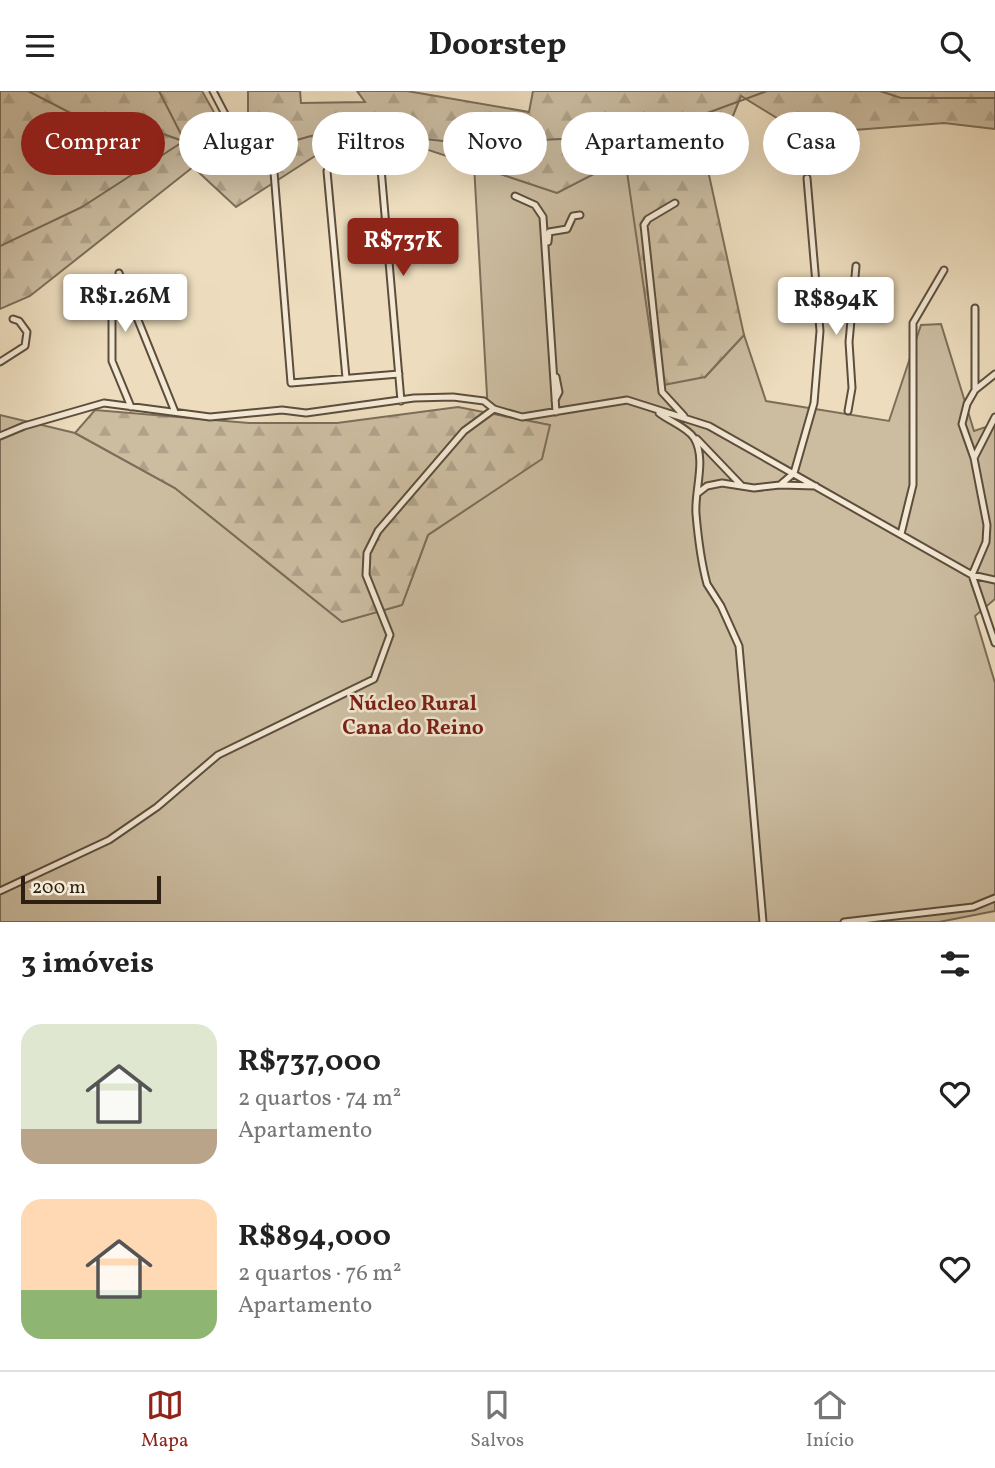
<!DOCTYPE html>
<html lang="pt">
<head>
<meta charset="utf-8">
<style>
	:root { --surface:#fff; --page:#f6f6f6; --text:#222; --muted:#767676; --line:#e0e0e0; --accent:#8f2418 }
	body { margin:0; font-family:Vollkorn,serif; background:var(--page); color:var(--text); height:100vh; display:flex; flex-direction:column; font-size:26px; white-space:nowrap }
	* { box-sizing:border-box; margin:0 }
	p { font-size:23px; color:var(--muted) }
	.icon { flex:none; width:38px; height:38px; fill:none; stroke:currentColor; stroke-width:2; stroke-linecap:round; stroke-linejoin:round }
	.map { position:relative; height:831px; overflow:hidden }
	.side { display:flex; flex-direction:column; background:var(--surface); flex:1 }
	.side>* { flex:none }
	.banner { position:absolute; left:21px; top:21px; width:954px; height:63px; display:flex; gap:14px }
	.scale { position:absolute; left:21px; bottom:18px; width:140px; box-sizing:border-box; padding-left:7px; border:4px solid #2d1f11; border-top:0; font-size:19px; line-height:24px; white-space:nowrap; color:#2d1f11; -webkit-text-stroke:5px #f3e9d5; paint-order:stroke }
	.price { position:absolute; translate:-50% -60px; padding:0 16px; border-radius:7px; background:#fff; color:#222; font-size:23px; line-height:46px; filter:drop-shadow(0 2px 4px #0008) }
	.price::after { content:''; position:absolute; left:50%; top:42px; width:21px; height:16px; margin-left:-10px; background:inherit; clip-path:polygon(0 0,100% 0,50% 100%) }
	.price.active { background:var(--accent); color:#fff }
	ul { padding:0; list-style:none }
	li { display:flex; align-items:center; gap:21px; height:175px; padding:0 21px }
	li span { display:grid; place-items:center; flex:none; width:196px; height:140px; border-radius:21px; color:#555 }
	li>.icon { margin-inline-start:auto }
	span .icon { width:84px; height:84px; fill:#fffc; stroke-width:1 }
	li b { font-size:30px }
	h2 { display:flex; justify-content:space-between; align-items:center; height:84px; padding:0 21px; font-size:30px }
	.chip { padding:0 24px; border-radius:32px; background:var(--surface); box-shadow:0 7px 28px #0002; font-size:24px; line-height:63px }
	.chip.active { background:var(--accent); color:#fff }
	header { display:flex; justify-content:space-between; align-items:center; height:91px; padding:0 21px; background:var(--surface); font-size:32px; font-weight:700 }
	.tab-bar { display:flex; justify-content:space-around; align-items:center; height:98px; border-top:2px solid var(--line); background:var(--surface); font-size:19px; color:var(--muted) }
	.tab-bar a { display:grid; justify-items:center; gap:4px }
	.tab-bar .active { color:var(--accent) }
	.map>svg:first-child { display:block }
	.green { fill:#ccbda1; stroke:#7c6e59; stroke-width:2 }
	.forest { fill:url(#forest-firs); stroke:#7c6e59; stroke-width:2 }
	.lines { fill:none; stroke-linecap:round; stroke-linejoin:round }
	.stream { stroke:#796a55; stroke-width:2 }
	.street-casing { stroke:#5d4e3c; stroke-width:9 }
	.street { stroke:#f3e9d5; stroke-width:5 }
	.labels { text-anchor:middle; stroke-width:5; stroke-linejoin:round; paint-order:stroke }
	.neighbourhood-label { font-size:21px; font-weight:bold; fill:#7a1f14; stroke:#f3e9d5 }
</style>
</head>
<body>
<header><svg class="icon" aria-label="menu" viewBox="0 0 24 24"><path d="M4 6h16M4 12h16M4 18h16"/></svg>Doorstep<svg class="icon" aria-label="search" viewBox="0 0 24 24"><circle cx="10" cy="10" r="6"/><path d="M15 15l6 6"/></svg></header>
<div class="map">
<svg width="995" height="831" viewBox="0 0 995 831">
	<defs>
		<pattern id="forest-firs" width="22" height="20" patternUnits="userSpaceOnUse" patternTransform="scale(1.75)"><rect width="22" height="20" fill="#ccbda1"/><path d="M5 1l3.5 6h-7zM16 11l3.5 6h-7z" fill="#b0a28a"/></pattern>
	</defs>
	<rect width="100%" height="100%" fill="#edddbe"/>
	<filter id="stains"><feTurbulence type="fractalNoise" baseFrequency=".00286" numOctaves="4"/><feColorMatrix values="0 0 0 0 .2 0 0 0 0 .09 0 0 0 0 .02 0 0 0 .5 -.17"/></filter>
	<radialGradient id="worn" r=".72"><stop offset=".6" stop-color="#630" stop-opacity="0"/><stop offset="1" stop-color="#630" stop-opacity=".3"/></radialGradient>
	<!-- green -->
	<path class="green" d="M625 66 705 286 744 244 766 310 889 330 921 234 941 233 974 340 995 333V508L975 525 995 592V820L939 831H0V324L75 342 175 397 342 531 402 514 428 444 542 367 549 334 488 322 474 74 557 102Z"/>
	<!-- forest -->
	<path class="forest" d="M0 0H202L229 48 248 39V0H300L301 12 365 11 357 0H407L529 21 533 0H995V38L944 32 803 43 741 5 709 84 744 244 705 286 658 295 625 67 557 102 360 36 236 116 193 76 30 205 0 218Z
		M458 316 550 334 542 368 428 444 402 514 342 531 175 397 75 342 95 319 249 332H337Z"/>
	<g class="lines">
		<!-- stream -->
		<path class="stream" d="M28 0 90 32 129 31 183 50
			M159 0 184 49
			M880 0 901 7H995
			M0 155 82 116 184 50 243 61 265 58 311 45 360 41 462 52 585 47 661 39 767 0"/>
		<!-- street casing -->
		<g class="street-casing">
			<path id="street" d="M213 0 226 25
				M380 66 401 310
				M327 80 346 287
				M274 81 291 292 399 283
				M515 105 535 114 543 126 556 321
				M675 112 648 128 644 134 662 301 684 325
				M548 151 549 141 567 138 573 125 580 124
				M119 182 175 321
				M86 188 91 202 104 204 112 223V270L131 316
				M975 217V299
				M0 271 25 255 27 241 19 230 13 228
				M995 283 975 299 967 313 962 333 974 367 987 434 986 451 972 484 995 552
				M555 309 559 301 556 286
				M848 320 852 297 849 251 856 175
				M659 322C669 330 688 337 694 347 707 369 694 400 696 423 698 446 701 471 707 493L721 515 739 555 763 831
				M0 345 24 335 104 312 210 326 282 319 306 322 414 307 453 306 484 310 494 318 522 326 627 309 709 335 972 484 995 489
				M697 348 741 394
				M974 367 995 326
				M780 394 816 395
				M698 402 707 395 722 392 754 397 780 394 794 382 814 312 820 240 807 87
				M901 443 913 394V232L944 179
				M0 800 109 749 157 716 218 664 374 588 390 544 366 484 367 462 378 440 464 340 494 318
				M844 831 973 816 995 807"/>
		</g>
		<!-- street -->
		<use href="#street" class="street"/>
	</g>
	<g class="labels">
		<!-- neighbourhood labels -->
		<g class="neighbourhood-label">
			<text x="413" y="619">Núcleo Rural<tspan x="413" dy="24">Cana do Reino</tspan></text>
		</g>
	</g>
	<rect width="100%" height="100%" filter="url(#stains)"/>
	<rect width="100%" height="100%" fill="url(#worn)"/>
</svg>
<div class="scale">200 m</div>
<b class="price active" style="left:403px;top:187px">R$737K</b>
<b class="price" style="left:125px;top:243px">R$1.26M</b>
<b class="price" style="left:836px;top:246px">R$894K</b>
<div class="banner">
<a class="chip active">Comprar</a>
<a class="chip">Alugar</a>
<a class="chip">Filtros</a>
<a class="chip">Novo</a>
<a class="chip">Apartamento</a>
<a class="chip">Casa</a>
</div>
</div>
<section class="side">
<h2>3 imóveis<svg class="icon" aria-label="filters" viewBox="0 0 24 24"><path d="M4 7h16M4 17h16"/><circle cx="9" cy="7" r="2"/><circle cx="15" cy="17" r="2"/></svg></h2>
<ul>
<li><span style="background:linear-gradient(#dfe7d0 75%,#b9a48a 0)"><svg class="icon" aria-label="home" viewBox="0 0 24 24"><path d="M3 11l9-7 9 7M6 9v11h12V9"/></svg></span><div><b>R$737,000</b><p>2 quartos · 74 m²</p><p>Apartamento</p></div><svg class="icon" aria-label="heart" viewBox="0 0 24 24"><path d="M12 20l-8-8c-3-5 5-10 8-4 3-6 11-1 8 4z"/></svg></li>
<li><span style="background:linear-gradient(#ffd9b3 65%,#8fb573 0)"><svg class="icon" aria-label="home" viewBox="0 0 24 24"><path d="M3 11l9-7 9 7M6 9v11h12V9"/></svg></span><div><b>R$894,000</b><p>2 quartos · 76 m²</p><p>Apartamento</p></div><svg class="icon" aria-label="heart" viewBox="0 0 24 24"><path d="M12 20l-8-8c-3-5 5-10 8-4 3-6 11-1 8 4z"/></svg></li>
</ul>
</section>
<nav class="tab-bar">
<a class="active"><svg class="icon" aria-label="map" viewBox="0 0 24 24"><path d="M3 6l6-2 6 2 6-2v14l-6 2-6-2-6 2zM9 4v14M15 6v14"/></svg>Mapa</a>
<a><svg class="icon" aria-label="saved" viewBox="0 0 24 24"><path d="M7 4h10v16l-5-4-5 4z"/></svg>Salvos</a>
<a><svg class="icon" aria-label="home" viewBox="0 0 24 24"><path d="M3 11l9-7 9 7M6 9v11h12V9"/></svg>Início</a>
</nav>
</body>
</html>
